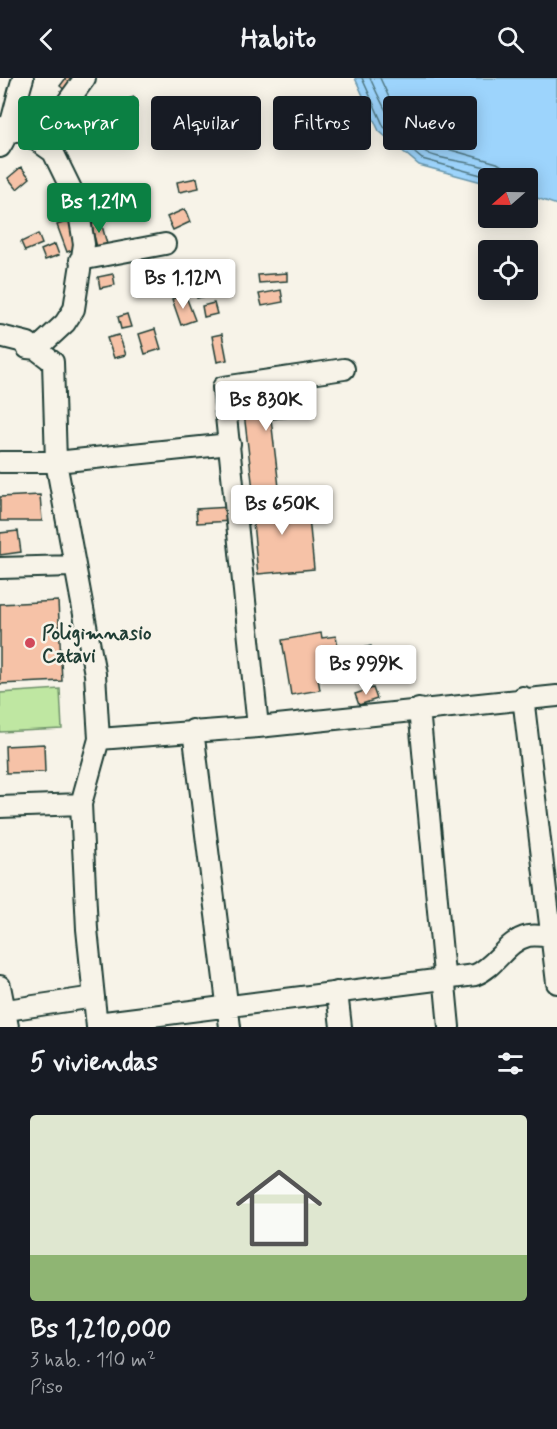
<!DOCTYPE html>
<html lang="es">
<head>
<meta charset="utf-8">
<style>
	:root { --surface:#171b24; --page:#242831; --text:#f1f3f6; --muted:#9ea1a6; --accent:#0b8043 }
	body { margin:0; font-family:Mynerve,sans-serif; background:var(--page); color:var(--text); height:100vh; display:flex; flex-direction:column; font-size:22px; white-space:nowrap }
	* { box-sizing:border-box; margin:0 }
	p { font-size:20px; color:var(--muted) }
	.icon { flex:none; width:33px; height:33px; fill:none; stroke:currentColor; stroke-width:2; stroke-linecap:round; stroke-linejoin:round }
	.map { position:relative; height:949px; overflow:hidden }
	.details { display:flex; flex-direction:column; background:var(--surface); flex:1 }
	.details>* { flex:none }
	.banner { position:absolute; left:18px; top:18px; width:522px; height:54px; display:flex; gap:12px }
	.needle { width:39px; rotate:250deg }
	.fabs { position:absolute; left:478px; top:90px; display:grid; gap:12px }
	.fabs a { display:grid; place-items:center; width:60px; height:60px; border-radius:6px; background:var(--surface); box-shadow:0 3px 15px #0003; font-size:30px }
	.price { position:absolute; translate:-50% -51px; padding:0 14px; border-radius:6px; background:#fff; color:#222; font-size:20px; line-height:39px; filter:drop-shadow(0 2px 3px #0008) }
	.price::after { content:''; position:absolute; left:50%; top:36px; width:18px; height:14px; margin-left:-9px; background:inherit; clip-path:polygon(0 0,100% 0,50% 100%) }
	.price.on { background:var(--accent); color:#fff }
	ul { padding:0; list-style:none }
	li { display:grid; align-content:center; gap:12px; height:318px; padding:0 30px }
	li span { display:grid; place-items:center; height:186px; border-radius:6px; color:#555 }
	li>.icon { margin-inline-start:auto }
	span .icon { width:108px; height:108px; fill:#fffc; stroke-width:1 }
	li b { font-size:26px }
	h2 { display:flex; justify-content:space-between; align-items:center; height:72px; padding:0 30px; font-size:26px }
	.pill { padding:0 21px; border-radius:6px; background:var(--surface); box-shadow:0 3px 15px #0003; font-size:21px; line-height:54px }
	.pill.on { background:var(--accent); color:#fff }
	header { display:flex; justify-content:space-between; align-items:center; height:78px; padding:0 30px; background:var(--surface); font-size:27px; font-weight:800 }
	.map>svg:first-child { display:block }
	.green { fill:#bfe7a2; stroke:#6f926b; stroke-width:1.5 }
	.water { fill:#9dd4fc; stroke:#6b98ac; stroke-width:1.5 }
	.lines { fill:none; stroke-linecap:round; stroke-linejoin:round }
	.shore { stroke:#517984; stroke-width:1.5 }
	.building { fill:#f6c2a7; stroke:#1f3d34; stroke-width:1.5 }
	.minor-casing { stroke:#1f3d34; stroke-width:24 }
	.minor { stroke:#f7f3e8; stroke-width:20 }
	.poi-dot { fill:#d1495b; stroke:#f7f3e8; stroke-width:2 }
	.labels { text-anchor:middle; stroke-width:5; stroke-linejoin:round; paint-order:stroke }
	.poi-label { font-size:20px; font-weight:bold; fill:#1f3d34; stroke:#f7f3e8; text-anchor:start }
</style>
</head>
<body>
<header><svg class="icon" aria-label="back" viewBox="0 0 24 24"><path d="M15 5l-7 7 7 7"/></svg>Habito<svg class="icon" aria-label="search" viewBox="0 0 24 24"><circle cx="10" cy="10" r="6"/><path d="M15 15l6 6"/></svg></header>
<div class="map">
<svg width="557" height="949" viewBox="0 0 557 949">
	<rect width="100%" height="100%" fill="#f7f3e8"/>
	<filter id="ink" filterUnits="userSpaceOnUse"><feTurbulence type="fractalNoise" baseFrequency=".0167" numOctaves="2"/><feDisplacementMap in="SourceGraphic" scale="12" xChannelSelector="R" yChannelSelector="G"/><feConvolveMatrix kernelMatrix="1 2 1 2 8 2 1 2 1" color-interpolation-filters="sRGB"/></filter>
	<g filter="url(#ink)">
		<!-- green -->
		<path class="green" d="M60 611 62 651 0 654V615Z"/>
		<!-- water -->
		<path class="water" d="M355 0H557V127L528 117V100H489V106L419 87 379 53Z"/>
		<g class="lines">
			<!-- shore -->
			<path class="shore" d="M362 0 384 49 422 81 492 100
				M370 0C385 33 393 52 424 73 443 86 489 81 501 100
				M380 0 398 39 430 66 497 85 505 90 511 100"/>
		</g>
		<!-- building -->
		<path class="building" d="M66 0H78L67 14 60 8Z
			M134 19 137 29 125 33 128 42 119 45 113 26Z
			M34 20 42 28 28 44 19 36Z
			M21 89 30 100 17 111 8 100Z
			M197 100 199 110 179 114 177 104Z
			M185 131 190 144 173 152 167 139Z
			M69 143 80 169 67 174 57 147Z
			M101 144 107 166 97 169 91 146Z
			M38 156 42 166 25 173 21 164Z
			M55 166 59 177 45 182 41 172Z
			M287 195V203L259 205 258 197Z
			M113 196 115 207 100 210 98 199Z
			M213 205 215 216 197 220 195 209Z
			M281 212 283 224 262 228 259 216Z
			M185 216 195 242 181 247 172 221Z
			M214 225 217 236 204 239 202 228Z
			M127 236 131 249 121 251 118 239Z
			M155 251 161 271 145 276 139 256Z
			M222 256 227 282 217 284 212 258Z
			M119 257 126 277 114 280 107 260Z
			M297 311 300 338 271 341 279 409 253 412 242 318Z
			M40 417 42 443H0V419Z
			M307 419 314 491 258 496 251 424Z
			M231 429 232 443 197 445 196 431Z
			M18 453 21 474 0 477V455Z
			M58 523 62 603 0 606V526Z
			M321 555 322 560 336 558 340 583 331 585 333 597 318 600 320 612 291 617 282 562Z
			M371 568 373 577 341 582 339 574Z
			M373 610 377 621 359 627 355 616Z
			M44 666 45 694 6 695 5 668Z"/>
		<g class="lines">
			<!-- minor casing -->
			<g class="minor-casing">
				<path id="minor" d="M0 49 11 54 22 52 61 33 85 0
					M22 52 53 74 77 123 84 166 74 231 65 245 37 271 27 270
					M0 69C13 49 15 24 23 0
					M80 182 165 166
					M0 258 28 265 53 284 56 384 95 596 99 661 81 726 87 851 97 949
					M0 384H56L230 366
					M0 490 73 488
					M523 619 557 905
					M419 631 449 949
					M258 649 223 309 344 291
					M193 652 230 949
					M99 661 258 649 557 618
					M0 729 81 726
					M0 908 8 949
					M337 914 341 949
					M0 933 94 919
					M97 945 475 897C496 889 506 863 528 858 538 856 548 859 557 860"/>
			</g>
			<!-- minor -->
			<use href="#minor" class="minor"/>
		</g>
	</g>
	<!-- markers -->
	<circle class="poi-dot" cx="30" cy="565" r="6"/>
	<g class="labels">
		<!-- poi labels -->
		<g class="poi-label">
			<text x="42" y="561">Poligimnasio<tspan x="42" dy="23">Catavi</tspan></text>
		</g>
	</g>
</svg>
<div class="fabs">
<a><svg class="needle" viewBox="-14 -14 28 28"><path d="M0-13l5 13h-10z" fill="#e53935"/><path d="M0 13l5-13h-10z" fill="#9ea1a6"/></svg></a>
<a><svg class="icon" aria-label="locate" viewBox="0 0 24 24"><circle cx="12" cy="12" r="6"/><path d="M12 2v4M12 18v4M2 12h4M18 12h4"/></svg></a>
</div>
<b class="price on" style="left:99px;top:156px">Bs 1.21M</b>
<b class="price" style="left:183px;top:232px">Bs 1.12M</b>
<b class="price" style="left:266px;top:354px">Bs 830K</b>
<b class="price" style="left:282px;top:458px">Bs 650K</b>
<b class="price" style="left:366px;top:618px">Bs 999K</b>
<div class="banner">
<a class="pill on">Comprar</a>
<a class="pill">Alquilar</a>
<a class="pill">Filtros</a>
<a class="pill">Nuevo</a>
</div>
</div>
<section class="details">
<h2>5 viviendas<svg class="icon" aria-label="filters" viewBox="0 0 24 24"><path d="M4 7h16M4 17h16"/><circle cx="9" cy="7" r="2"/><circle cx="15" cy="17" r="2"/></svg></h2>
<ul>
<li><span style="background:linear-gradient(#dfe7d0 75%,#8fb573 0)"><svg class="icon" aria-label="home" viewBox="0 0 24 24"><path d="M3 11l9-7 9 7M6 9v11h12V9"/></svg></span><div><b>Bs 1,210,000</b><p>3 hab. · 110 m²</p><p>Piso</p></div></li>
</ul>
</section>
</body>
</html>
